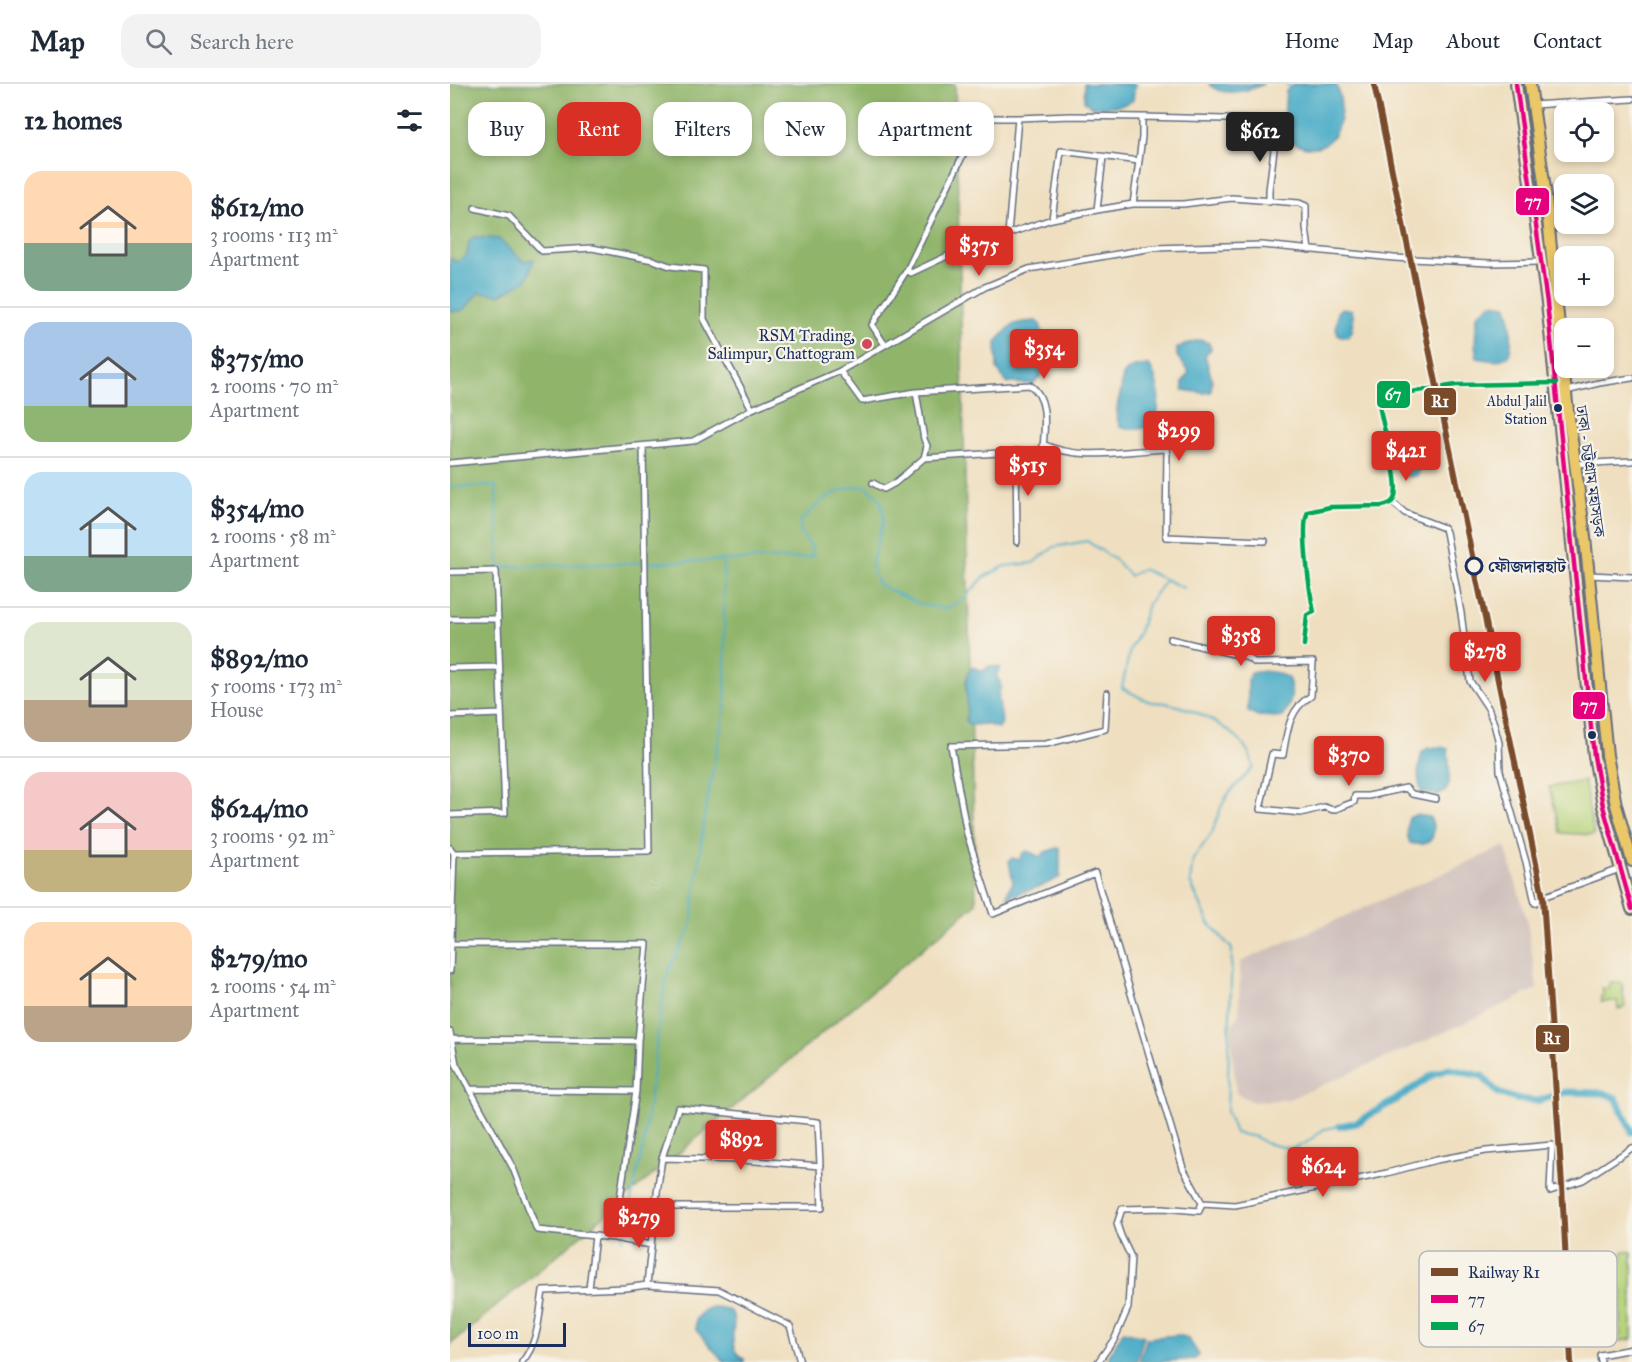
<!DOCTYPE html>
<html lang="en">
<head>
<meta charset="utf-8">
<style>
	:root { --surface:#fff; --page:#f2f2f3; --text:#1f2937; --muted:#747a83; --line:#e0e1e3; --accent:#d93025 }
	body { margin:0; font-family:"IM FELL Great Primer","Noto Serif Bengali",serif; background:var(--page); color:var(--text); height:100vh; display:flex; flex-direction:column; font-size:22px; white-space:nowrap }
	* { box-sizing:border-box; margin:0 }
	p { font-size:20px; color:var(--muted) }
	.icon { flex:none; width:33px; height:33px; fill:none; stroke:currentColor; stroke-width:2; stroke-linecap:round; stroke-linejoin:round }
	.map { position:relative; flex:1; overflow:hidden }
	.details { display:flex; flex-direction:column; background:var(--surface); width:450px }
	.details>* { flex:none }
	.guide { position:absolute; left:18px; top:18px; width:570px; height:54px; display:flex; gap:12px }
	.tools { position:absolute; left:1104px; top:18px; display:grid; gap:12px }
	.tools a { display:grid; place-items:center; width:60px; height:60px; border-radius:12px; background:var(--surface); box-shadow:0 3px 9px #0003; font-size:30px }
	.scale { position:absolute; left:18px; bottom:15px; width:98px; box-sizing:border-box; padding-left:6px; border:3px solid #1b2f5e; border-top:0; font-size:16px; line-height:21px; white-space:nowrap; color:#1b2f5e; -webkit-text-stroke:4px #f7f3e8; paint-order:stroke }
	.price { position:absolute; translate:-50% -51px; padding:0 14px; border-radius:6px; background:var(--accent); color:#fff; font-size:20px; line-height:39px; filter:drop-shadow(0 2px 3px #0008) }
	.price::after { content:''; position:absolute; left:50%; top:36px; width:18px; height:14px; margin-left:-9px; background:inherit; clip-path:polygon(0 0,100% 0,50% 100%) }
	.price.selected { background:#222; color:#fff }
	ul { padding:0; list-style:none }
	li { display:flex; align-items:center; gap:18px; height:150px; padding:0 24px }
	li+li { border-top:2px solid var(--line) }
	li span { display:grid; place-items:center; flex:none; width:168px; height:120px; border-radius:18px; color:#555 }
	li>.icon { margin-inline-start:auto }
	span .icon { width:72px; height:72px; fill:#fffc; stroke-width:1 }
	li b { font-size:26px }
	h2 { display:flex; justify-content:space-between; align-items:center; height:72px; padding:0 24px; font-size:26px }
	.chip { padding:0 21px; border-radius:18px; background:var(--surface); box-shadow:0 3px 9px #0003; font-size:21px; line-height:54px }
	.chip.selected { background:var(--accent); color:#fff }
	header { display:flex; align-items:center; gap:36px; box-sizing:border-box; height:84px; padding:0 30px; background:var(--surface); border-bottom:2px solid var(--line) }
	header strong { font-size:28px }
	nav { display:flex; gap:33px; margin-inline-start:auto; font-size:21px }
	.search { width:420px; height:54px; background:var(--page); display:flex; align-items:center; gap:15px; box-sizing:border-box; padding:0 21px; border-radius:18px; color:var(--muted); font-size:22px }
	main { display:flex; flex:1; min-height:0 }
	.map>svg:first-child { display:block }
	.industrial { fill:#cfc0bb }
	.green { fill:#b6d37a; stroke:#68816c; stroke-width:1.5 }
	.forest { fill:#90b56a; stroke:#567264; stroke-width:1.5 }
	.water { fill:#47abc7; stroke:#316d92; stroke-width:1.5 }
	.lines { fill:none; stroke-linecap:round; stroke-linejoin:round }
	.stream { stroke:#47abc7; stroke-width:2 }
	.canal { stroke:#47abc7; stroke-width:7 }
	.street-casing { stroke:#656d80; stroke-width:8 }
	.highway-casing { stroke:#656d80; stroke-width:14 }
	.street { stroke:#fff; stroke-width:5 }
	.highway { stroke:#eac769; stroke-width:10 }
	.bus-1-casing { stroke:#f7f3e8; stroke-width:9 }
	.bus-2-casing { stroke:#f7f3e8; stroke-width:9 }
	.bus-1 { stroke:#e5007d; stroke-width:4.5 }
	.bus-2 { stroke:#00a651; stroke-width:4.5 }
	.rail-1-casing { stroke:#f7f3e8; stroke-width:10 }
	.rail-1 { stroke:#7a4b2a; stroke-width:6 }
	.poi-dot { fill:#d1495b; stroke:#f7f3e8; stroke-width:2 }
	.bus-dot { fill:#1b2f5e; stroke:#f7f3e8; stroke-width:2 }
	.stop-dot { fill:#f7f3e8; stroke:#1b2f5e; stroke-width:3 }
	.labels { text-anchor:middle; stroke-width:4.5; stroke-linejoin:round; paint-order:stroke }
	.bus-label { font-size:14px; fill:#1b2f5e; stroke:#f7f3e8; text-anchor:end }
	.poi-label { font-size:16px; fill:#1b2f5e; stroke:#f7f3e8; text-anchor:end }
	.street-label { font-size:16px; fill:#1b2f5e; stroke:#f7f3e8 }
	.stop-label { font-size:16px; font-weight:bold; fill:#1b2f5e; stroke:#f7f3e8; text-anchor:start }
	.key { fill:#f7f3e8; stroke:#b5b8bf; stroke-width:1.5 }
	.key-label { font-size:16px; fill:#1b2f5e }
	.line-badge { stroke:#f7f3e8; stroke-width:2 }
	.badge-label { font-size:16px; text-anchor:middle; font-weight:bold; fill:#fff }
</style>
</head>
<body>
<header>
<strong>Map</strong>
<div class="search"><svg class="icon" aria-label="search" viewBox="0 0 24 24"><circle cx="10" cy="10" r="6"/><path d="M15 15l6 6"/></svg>Search here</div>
<nav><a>Home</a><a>Map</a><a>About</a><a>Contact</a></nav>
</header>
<main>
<section class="details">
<h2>12 homes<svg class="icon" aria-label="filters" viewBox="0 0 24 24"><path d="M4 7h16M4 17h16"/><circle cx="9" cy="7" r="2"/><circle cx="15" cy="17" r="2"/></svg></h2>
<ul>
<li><span style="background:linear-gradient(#ffd9b3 60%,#7fa58c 0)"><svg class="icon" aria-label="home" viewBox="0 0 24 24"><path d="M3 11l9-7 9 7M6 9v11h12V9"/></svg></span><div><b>$612/mo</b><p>3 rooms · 113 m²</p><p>Apartment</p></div></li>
<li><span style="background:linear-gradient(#a9c7e8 70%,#8fb573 0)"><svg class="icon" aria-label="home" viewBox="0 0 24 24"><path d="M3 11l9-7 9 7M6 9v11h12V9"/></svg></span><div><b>$375/mo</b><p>2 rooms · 70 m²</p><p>Apartment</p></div></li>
<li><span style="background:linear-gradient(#bfe0f5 70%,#7fa58c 0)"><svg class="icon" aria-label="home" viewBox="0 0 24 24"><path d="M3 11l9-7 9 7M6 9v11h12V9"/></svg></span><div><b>$354/mo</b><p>2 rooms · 58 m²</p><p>Apartment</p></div></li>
<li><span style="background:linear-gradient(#dfe7d0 65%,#b9a48a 0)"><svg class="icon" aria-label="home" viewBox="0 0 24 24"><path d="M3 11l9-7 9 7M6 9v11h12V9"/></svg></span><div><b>$892/mo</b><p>5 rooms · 173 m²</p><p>House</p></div></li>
<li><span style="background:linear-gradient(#f6c9c9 65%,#c2b280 0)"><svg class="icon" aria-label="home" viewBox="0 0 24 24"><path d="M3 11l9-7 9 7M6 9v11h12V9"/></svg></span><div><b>$624/mo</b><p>3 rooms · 92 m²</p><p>Apartment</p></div></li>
<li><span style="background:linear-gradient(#ffd9b3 70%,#b9a48a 0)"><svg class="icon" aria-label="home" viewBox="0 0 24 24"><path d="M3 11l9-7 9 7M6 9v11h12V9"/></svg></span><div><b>$279/mo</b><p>2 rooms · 54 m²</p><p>Apartment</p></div></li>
</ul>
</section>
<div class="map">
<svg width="1182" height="1278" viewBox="0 0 1182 1278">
	<rect width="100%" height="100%" fill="#f7f3e8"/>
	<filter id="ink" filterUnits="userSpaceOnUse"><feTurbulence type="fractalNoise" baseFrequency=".0167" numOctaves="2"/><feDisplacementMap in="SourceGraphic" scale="12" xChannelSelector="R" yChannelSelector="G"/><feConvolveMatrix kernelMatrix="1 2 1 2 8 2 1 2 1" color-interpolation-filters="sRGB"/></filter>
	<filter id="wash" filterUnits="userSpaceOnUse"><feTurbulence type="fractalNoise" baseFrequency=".008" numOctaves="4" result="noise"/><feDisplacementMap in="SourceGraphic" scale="24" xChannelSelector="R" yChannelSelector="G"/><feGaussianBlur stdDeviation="1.35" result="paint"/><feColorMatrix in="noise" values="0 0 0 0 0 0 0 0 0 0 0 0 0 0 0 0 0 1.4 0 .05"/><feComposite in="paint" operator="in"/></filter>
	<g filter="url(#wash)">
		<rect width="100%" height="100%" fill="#efdfc0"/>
		<!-- industrial -->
		<path class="industrial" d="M1055 762 1077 836 1087 905 980 955 839 1015 803 1018 786 1009 781 954 783 939 789 930 790 878Z"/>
		<!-- green -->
		<path class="green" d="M1134 697 1144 751 1111 749 1099 703Z
			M1159 898H1169L1172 900 1175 923 1168 925 1167 917 1151 918V912H1154L1152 904H1160Z
			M1173 1167 1182 1168V1255L1170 1257 1172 1207 1166 1202Z"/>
		<!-- forest -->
		<path class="forest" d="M0 0H505L526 820 0 1261Z"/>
		<!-- water -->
		<path class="water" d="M634 0H685L683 16C673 24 654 22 642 23L634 17Z
			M759 0H814C798 7 771 14 759 0Z
			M844 0H886C898 27 888 74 849 61 844 59 838 55 836 49 833 37 835 20 836 7Z
			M24 153 49 155 73 177 84 175 77 196 50 211 29 208 14 226 0 228V175L7 178 17 171 19 158Z
			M1042 219 1056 221C1062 230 1063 263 1058 273L1045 277 1027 274 1025 260 1027 231Z
			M892 224 902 226C904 234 905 249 897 253L888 251 886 243 888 227Z
			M586 237 590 240 593 252 588 256C595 275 601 284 583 300L557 299 547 285 546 258C562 240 561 238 586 237Z
			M750 256 759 259 761 265 755 271 762 296 761 308 754 309 733 306V298L739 288 727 272V264L735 260Z
			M699 281C711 302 710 315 706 339 693 345 683 348 670 343 664 330 668 319 671 306 673 299 670 293 676 288 681 282 692 282 699 281Z
			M952 356 961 358C970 366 971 379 968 391 962 394 955 393 950 389 949 378 944 366 952 356Z
			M539 582 551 583 546 592 550 598 551 605H549C546 622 554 628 551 642L547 644 536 640 520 641 516 637C516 631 518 623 517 617 516 604 514 594 522 583L534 587Z
			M814 587 828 589 838 594C844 609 842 620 832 633L808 632 798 627V596L801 589Z
			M991 663 998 665C999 687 1008 722 971 707 966 694 969 681 972 668L978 664Z
			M965 731 980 733C988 752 982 764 960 759 956 750 956 743 959 734Z
			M607 764H610V793L592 802 557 813 558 806 563 799 559 777 562 774 569 776 573 769 578 767 590 773 595 768Z
			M262 1223C305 1222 266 1260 294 1275V1278H274L246 1246V1235L252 1227Z
			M673 1247 694 1252 686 1278 659 1277V1272Z
			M728 1251 738 1254 749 1271 745 1275 705 1278 689 1277 697 1254Z"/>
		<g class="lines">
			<!-- stream -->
			<path class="stream" d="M836 0 840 3
				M0 403 46 402 49 483 352 474 363 472 361 462 350 449V438C369 417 387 402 416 402L430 415 434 435 421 482 428 500 466 519 494 525 513 516 534 493 555 482 583 479 604 463 637 457 665 476 680 492 692 485 734 504
				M716 495 698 520 689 548 680 565 672 604C681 608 689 614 698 617 703 619 710 618 716 619 746 625 801 650 803 684L778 710 771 723 762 749 743 775 740 798 759 839 782 865 777 1028 785 1049 806 1053 815 1059 841 1065 856 1059 874 1045 890 1042
				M172 1155 193 1064 212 919 218 887 241 843 255 727 276 619 273 477"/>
			<!-- canal -->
			<path class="canal" d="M890 1042 906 1039 947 1015 984 990 999 985 1032 992 1048 1009 1066 1015 1087 1017 1116 1008 1154 1009 1166 1014 1182 1048"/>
		</g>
	</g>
	<g filter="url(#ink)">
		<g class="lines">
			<!-- street casing -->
			<g class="street-casing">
				<path id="street" d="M1082 21 1182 15
					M568 34 621 32 692 33
					M689 77 692 53V33L816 36 827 41 819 106V118
					M25 124 59 132 92 167 142 164 203 176 220 182 254 186V235L302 325
					M647 126 653 73
					M602 135 611 67 689 77 683 120
					M457 186 531 34H568L558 150
					M435 261 422 241 457 186 461 189 510 166 602 135 647 126 683 120H733L782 114 849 119 856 122V144L859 166
					M390 287 412 317 466 308 580 301C600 315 594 345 593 366L474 374
					M1116 307 1149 299 1182 294
					M593 360C630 378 678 366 717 365L716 453 815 457
					M566 367 567 458
					M0 379 243 357 302 325 390 287 535 203 579 185 703 164 812 161 944 174 1039 179 1090 178
					M1125 380 1182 377
					M423 399 434 405 445 399 474 374 477 362 474 355 466 308
					M942 418 955 429 994 444 996 448 1011 529 1020 597 1038 624 1044 640 1049 659 1050 687 1076 778 1085 819 1093 813 1170 785
					M0 488 46 487 55 729 0 731
					M1139 491 1182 493
					M0 535H48
					M720 555 796 573 806 579 863 578 861 612C839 625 837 647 833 671L822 670 810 725 851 729 874 723 883 726 904 718 905 712H918L956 704 962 710 986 715
					M854 561 857 531 864 528C860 511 850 440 858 428L880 423 932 422C937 421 942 419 944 415 952 399 931 340 929 319L935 312 1006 301 1104 299
					M0 584 49 583
					M657 609 655 645 596 660 501 662 517 750 543 830 645 789 733 1084 752 1119
					M0 632 51 630
					M0 764 4 769 0 887
					M4 769 199 767 193 362
					M1 860H197L188 957 186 1007 164 1154 145 1152 139 1205
					M0 948 6 980 63 1084 87 1146 145 1152
					M1 955 188 957
					M19 1005 186 1007
					M212 1074 292 1076 371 1082
					M205 1123 212 1074 228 1024 368 1038 372 1123H205L197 1201 269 1206 340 1242 350 1278
					M164 1154 201 1161
					M72 1278C89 1258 89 1231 93 1207L176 1204 197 1201
					M648 1278 665 1254 678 1224 681 1173 671 1152 667 1140 672 1125 713 1124 749 1127 752 1119 785 1121 937 1089 986 1076 1036 1067 1102 1061 1100 1107 1133 1096 1182 1064
					M1151 1278 1150 1271 1182 1265"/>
			</g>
			<!-- highway casing -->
			<g class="highway-casing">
				<path id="highway" d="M1066 0 1097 219 1144 672 1153 722 1182 825
					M1080 0 1095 105 1117 319 1135 453 1157 671 1166 721 1182 777"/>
			</g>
			<!-- street -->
			<use href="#street" class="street"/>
			<!-- highway -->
			<use href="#highway" class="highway"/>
			<!-- bus-1 casing -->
			<g class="bus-1-casing">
				<path id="bus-1" d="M1066 0 1097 219 1144 672 1153 722 1182 825"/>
			</g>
			<!-- bus-2 casing -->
			<g class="bus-2-casing">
				<path id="bus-2" d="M854 561 857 531 864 528C860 511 850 440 858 428L880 423 932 422C937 421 942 419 944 415 952 399 931 340 929 319L935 312 1006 301 1106 299"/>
			</g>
			<!-- bus-1 -->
			<use href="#bus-1" class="bus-1"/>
			<!-- bus-2 -->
			<use href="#bus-2" class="bus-2"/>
			<!-- rail-1 casing -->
			<g class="rail-1-casing">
				<path id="rail-1" d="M924 0 1093 813 1112 1102 1121 1278"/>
			</g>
			<!-- rail-1 -->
			<use href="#rail-1" class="rail-1"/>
		</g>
	</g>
	<!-- markers -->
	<circle class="poi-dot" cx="417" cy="260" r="6"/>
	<g class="bus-dot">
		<circle cx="1108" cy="324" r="5"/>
		<circle cx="1142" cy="651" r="5"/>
	</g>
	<circle class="stop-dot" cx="1024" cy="482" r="8"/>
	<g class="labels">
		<!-- bus labels -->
		<g class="bus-label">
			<text x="1097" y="322">Abdul Jalil<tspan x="1097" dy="18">Station</tspan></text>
		</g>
		<!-- poi labels -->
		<g class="poi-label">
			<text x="405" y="257">RSM Trading,<tspan x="405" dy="18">Salimpur, Chattogram</tspan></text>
		</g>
		<!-- street labels -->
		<g class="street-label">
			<text transform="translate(1141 387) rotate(82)" y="6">ঢাকা - চট্টগ্রাম মহাসড়ক</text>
		</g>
		<!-- stop labels -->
		<g class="stop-label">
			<text x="1038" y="488">ফৌজদারহাট</text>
		</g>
	</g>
	<!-- legend -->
	<rect x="969" y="1167" width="198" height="96" rx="9" class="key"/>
	<rect x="981" y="1184" width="27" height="8" fill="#7a4b2a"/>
	<rect x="981" y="1211" width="27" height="8" fill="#e5007d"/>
	<rect x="981" y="1238" width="27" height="8" fill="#00a651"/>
	<g class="key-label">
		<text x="1018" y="1194">Railway R1</text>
		<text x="1018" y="1221">77</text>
		<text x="1018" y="1248">67</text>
	</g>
	<g class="line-badge">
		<rect x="1065" y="103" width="35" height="29" rx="6" fill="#e5007d"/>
		<rect x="926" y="296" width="35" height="29" rx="6" fill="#00a651"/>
		<rect x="973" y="303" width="34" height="29" rx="6" fill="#7a4b2a"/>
		<rect x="1122" y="607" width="34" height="29" rx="6" fill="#e5007d"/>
		<rect x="1085" y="940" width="35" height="29" rx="6" fill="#7a4b2a"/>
	</g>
	<g class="badge-label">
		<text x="1083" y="123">77</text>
		<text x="943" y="316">67</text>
		<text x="990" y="323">R1</text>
		<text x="1139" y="627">77</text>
		<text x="1102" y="960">R1</text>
	</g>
</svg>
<div class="tools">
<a><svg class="icon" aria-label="locate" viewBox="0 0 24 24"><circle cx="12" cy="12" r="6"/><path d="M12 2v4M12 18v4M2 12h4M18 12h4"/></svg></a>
<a><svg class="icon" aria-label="layers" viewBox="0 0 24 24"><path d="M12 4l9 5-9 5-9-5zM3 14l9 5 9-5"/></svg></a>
<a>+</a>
<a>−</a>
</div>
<div class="scale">100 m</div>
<b class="price selected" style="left:810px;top:79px">$612</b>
<b class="price" style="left:529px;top:193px">$375</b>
<b class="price" style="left:594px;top:296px">$354</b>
<b class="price" style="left:729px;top:378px">$299</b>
<b class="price" style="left:956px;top:398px">$421</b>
<b class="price" style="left:578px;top:413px">$515</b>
<b class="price" style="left:791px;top:583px">$358</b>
<b class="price" style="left:1035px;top:599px">$278</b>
<b class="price" style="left:899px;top:703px">$370</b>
<b class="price" style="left:291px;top:1087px">$892</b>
<b class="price" style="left:873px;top:1114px">$624</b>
<b class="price" style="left:189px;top:1165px">$279</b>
<div class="guide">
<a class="chip">Buy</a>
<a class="chip selected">Rent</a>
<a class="chip">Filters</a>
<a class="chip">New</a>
<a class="chip">Apartment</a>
</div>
</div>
</main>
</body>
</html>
